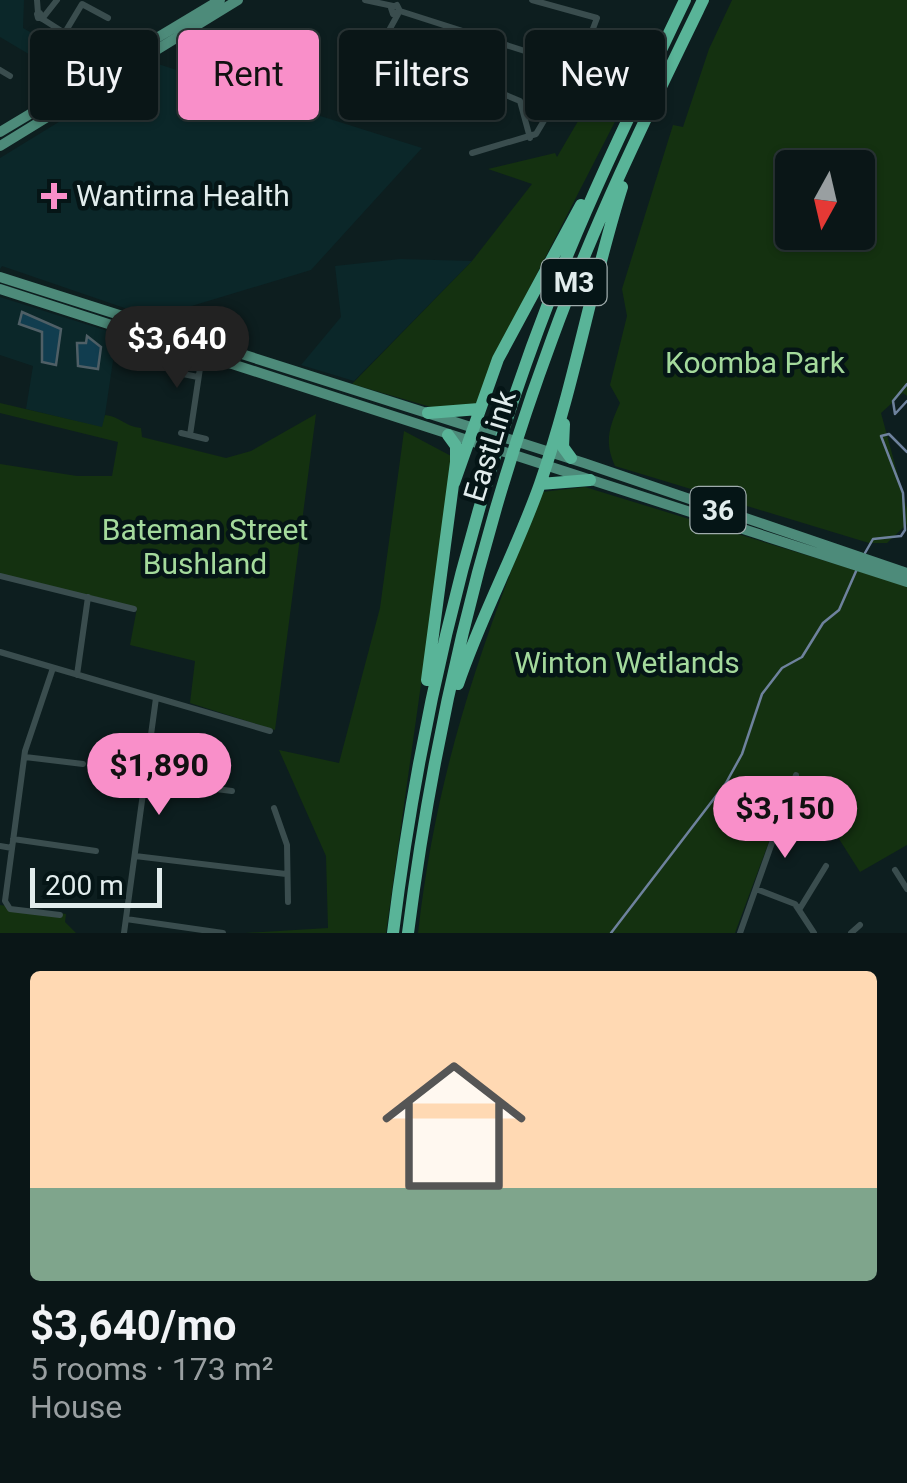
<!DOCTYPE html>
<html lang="en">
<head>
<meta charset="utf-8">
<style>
	:root { --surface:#0a1617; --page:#131f20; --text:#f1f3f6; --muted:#999fa1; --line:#2a3536; --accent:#f98fc9 }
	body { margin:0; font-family:Roboto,sans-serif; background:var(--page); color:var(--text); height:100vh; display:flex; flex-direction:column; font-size:38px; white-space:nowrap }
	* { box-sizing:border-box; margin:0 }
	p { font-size:32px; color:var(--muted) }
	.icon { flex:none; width:55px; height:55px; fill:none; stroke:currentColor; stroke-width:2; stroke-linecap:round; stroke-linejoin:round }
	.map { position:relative; height:933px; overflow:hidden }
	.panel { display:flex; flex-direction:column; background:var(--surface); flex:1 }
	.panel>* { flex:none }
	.guide { position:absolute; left:30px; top:30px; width:848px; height:90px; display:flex; gap:20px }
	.needle { width:65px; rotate:188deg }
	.tools { position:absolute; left:775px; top:150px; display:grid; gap:20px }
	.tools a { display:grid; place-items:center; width:100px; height:100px; border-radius:10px; background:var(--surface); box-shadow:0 2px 8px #0004,0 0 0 2px var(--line); font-size:50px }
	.scale { position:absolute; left:30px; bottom:25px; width:132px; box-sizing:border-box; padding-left:10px; border:5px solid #e1ecec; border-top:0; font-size:28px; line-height:35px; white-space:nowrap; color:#e1ecec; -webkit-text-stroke:8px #051516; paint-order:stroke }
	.price { position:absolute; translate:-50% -85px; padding:0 22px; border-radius:35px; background:var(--accent); color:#111; font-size:32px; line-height:65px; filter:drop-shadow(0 2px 5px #0008) }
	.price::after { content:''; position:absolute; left:50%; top:60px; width:30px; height:22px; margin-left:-15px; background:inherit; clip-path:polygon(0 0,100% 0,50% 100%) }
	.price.on { background:#222; color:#fff }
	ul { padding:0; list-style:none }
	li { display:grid; align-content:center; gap:20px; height:530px; padding:0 30px }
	li span { display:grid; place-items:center; height:310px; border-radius:10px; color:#555 }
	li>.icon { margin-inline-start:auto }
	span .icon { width:180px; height:180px; fill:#fffc; stroke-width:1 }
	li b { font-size:42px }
	.chip { padding:0 35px; border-radius:10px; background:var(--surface); box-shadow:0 2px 8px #0004,0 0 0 2px var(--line); font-size:35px; line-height:90px }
	.chip.on { background:var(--accent); color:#111 }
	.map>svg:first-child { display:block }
	.built { fill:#0b2729 }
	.green { fill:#143110; fill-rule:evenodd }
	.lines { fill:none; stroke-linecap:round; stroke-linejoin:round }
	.stream { stroke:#6e829d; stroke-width:2.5 }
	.building { fill:#113d4f; stroke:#4f5f66; stroke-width:2.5 }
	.minor { stroke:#3a4d4e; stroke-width:6 }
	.major { stroke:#4d8b7a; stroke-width:10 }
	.highway { stroke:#59b498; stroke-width:12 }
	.poi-dot { fill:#f98fc9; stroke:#051516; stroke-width:4 }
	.labels { text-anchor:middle; stroke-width:9; stroke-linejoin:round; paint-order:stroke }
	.shield { fill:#051516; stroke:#9facac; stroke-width:2.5 }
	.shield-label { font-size:28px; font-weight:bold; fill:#e1ecec }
	.poi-label { font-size:30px; fill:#e1ecec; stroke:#051516; text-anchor:start }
	.park-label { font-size:30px; fill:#a4da9c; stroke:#051516 }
	.street-label { font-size:30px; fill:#e1ecec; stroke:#051516 }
</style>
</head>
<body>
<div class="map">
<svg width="907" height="933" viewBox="0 0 907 933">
	<rect width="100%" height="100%" fill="#0d1e1f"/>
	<!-- built -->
	<path class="built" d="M0 0H24L23 28 87 65 69 78 0 37Z
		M155 63 295 108 422 148 311 270 185 308 177 326 2 266 0 269V158Z
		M400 259 472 261 354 381 301 365 341 317 335 266Z
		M0 297 117 334 103 428 26 409 33 366 0 355Z"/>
	<!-- green -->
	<path class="green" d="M732 0H907V396L903 393 881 413 907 509V524L887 543H869L615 466C604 442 609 427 620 403L610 385 627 316 622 289 673 125 683 127 709 49ZM792 168H858V232H792Z
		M629 34 647 39 659 36 510 326 476 406 441 410 352 384 472 261 532 184 488 169 555 153 557 157Z
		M0 403 102 427 105 415C121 417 124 426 141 428L142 437 226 458 251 451 316 414 275 730 190 703 195 661 130 645 137 608 0 574V464L77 476H112L118 442 0 413Z
		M404 431 453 457 386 933H245L328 928 326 856 279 750 339 763 380 608Z
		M585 487 907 586V845L860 872 801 779 793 777 735 933H418C437 767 481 645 542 492Z
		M0 905 66 914 65 922 76 933H0Z"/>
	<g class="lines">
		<!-- stream -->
		<path class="stream" d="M907 384 893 401 895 414 907 401
			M865 553 873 539 901 536 905 530 903 493 881 436 889 434 907 452
			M611 933 726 783 742 754 762 694 782 668 802 657 823 623 839 610 857 569"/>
	</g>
	<!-- building -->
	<path class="building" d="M22 312 61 329 56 365 42 362V332L19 324Z
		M87 336 101 347 98 369 78 366 77 343H86Z"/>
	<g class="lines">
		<!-- minor -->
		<path class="minor" d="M37 0 38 13
			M365 0 393 6
			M400 11 393 14 391 8 397 5 400 11 553 60 574 71
			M40 13 42 17 38 18 37 14Z
			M41 18 63 32
			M42 19 57 0
			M67 29 82 4 108 18
			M67 34 98 73
			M387 34 398 14
			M0 70 10 76
			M501 93 520 101 530 138
			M472 153 536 134 583 55 597 18 532 0
			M183 374 198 377
			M181 433 206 439
			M190 435 202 355
			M0 576 134 609
			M0 652 270 731
			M53 668 25 751 5 901 10 909 60 915
			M77 675 88 597
			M25 757 83 764
			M145 780 232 791
			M274 808 287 845 288 902
			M13 839 96 851
			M0 846 12 848
			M135 856 286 874
			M895 870 907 889
			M756 889 795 904 814 933
			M799 910 826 866
			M126 919 223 933
			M124 933 156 698
			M740 933 796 775
			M851 933 860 925"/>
		<!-- major -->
		<path class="major" d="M0 132 220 0
			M0 146 238 0
			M0 277 584 463 907 573
			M0 289 907 582"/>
		<!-- highway -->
		<path class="highway" d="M428 413 479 409
			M564 424 563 447 571 458
			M454 483 498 359 581 205
			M540 484 590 480
			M427 680 456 462V446L448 435
			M458 684C481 616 516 552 540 484 574 387 591 285 622 187
			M393 933C420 714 471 502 551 296 590 195 638 98 685 0
			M408 933C434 731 481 530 552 339 594 223 649 111 703 0"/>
	</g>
	<!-- markers -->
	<path class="poi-dot" d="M49 181h10v10h10v10h-10v10h-10v-10h-10v-10h10z"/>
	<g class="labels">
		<!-- shield labels -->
		<g class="shield">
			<rect x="541.5" y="259" width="65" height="46" rx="8"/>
			<rect x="690.5" y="487" width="55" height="46" rx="8"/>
		</g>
		<g class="shield-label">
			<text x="574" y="292">M3</text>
			<text x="718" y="520">36</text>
		</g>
		<!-- poi labels -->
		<g class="poi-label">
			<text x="76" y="206">Wantirna Health</text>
		</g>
		<!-- park labels -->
		<g class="park-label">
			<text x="755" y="373">Koomba Park</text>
			<text x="205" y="540">Bateman Street<tspan x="205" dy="34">Bushland</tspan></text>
			<text x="627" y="673">Winton Wetlands</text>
		</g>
		<!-- street labels -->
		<g class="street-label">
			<text transform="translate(490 446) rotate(-73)" y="10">EastLink</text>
		</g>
	</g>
</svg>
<div class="tools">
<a><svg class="needle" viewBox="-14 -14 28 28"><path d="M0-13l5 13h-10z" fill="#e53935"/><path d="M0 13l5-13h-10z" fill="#999fa1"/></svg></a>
</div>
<div class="scale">200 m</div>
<b class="price on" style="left:177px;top:391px">$3,640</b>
<b class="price" style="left:159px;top:818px">$1,890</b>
<b class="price" style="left:785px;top:861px">$3,150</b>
<div class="guide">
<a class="chip">Buy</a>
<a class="chip on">Rent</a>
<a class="chip">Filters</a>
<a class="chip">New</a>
</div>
</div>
<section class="panel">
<ul>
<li><span style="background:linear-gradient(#ffd9b3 70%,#7fa58c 0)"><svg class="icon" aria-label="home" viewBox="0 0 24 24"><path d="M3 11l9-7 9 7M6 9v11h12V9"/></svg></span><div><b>$3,640/mo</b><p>5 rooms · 173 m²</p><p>House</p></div></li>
</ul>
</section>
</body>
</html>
